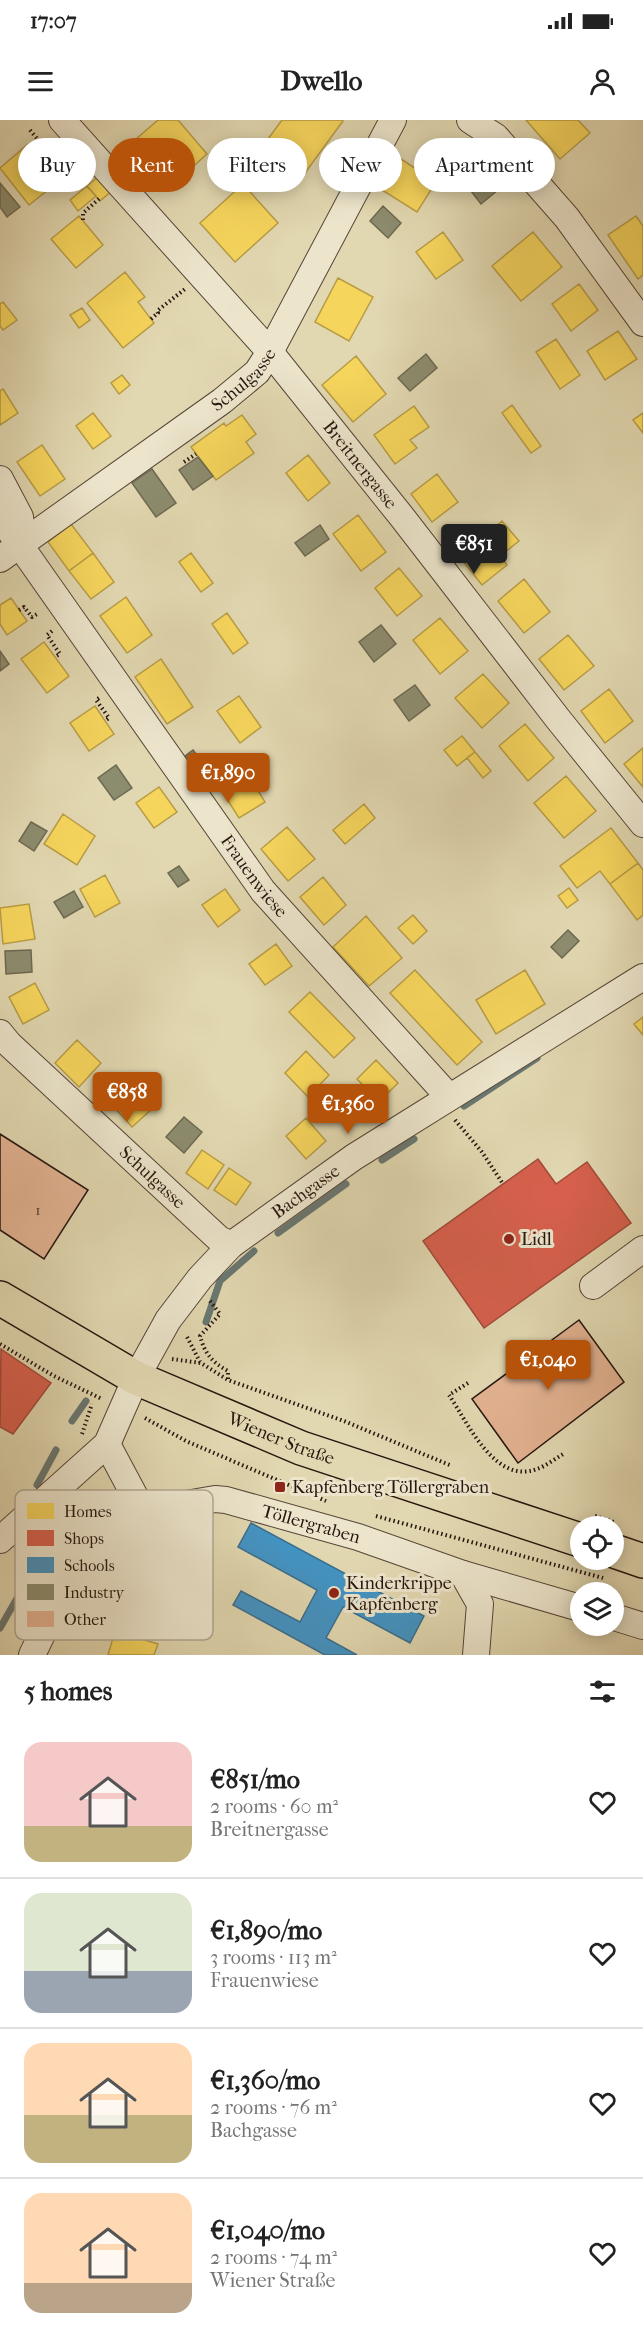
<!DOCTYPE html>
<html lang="en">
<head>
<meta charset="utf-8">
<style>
	:root { --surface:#fff; --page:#f2f2f2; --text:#222; --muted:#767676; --line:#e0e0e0; --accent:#b45309 }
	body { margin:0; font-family:"IM FELL French Canon",serif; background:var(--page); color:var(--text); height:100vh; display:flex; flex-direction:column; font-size:22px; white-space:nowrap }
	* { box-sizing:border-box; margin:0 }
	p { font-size:20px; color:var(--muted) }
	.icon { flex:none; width:33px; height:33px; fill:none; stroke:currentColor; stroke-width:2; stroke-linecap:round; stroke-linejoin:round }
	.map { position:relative; height:1535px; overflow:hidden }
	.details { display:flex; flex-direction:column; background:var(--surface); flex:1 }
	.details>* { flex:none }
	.guide { position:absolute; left:18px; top:18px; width:608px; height:54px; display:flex; gap:12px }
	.tools { position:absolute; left:570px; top:1396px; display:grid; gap:12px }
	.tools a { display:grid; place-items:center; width:54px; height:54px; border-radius:50%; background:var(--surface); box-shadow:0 3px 15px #0003; font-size:30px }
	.price { position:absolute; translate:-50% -51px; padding:0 14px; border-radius:6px; background:var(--accent); color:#fff; font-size:20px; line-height:39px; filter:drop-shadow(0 2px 3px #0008) }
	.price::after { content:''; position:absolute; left:50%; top:36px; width:18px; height:14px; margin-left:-9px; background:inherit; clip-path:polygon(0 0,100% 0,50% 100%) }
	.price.selected { background:#222; color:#fff }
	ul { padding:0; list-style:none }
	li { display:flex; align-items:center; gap:18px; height:150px; padding:0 24px }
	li+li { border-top:2px solid var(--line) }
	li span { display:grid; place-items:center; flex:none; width:168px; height:120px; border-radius:18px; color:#555 }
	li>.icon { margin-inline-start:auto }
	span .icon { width:72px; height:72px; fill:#fffc; stroke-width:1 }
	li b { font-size:26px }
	h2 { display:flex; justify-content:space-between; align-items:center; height:72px; padding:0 24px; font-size:26px }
	.tag { padding:0 21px; border-radius:27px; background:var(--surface); box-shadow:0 3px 15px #0003; font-size:21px; line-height:54px }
	.tag.selected { background:var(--accent); color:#fff }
	.status { display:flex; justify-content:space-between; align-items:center; height:42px; padding:0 30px; background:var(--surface); direction:ltr }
	.status svg { height:16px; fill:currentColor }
	header { display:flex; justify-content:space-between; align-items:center; height:78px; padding:0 24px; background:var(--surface); font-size:27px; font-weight:700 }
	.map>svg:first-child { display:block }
	.homes { fill:#f6d55c; stroke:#b89c45; stroke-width:1.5 }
	.shops { fill:#d6604d; stroke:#a14a3a; stroke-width:1.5 }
	.schools { fill:#4393c3; stroke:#3a6e8d; stroke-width:1.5 }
	.industry { fill:#8c8c6e; stroke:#6d6952; stroke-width:1.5 }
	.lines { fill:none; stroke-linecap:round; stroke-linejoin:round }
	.stream { stroke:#697771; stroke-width:7 }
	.building { fill:#e2b291; stroke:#26160f; stroke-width:1.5 }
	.minor-casing { stroke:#554637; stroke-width:28 }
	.major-casing { stroke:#26160f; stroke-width:36 }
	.path { stroke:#26160f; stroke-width:4; stroke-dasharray:1.5 3; stroke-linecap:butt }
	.minor { stroke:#ece5cc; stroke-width:26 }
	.major { stroke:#e1d7b0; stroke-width:33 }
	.poi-dot { fill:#8f2418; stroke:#ece5cc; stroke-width:2 }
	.labels { text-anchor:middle; stroke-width:6; stroke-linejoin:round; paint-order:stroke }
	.number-label { font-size:15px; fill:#553d30 }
	.street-label { font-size:18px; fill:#26160f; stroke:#ece5cc }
	.poi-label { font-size:18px; fill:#26160f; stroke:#ece5cc; text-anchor:start }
	.key { fill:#ece5cc; stroke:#b1a793; stroke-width:1.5 }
	.key-label { font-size:16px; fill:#26160f }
</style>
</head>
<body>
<div class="status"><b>17:07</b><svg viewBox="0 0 49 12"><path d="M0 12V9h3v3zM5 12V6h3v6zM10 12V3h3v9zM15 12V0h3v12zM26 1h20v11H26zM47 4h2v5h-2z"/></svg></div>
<header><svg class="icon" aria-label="menu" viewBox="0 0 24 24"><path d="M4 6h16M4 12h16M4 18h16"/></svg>Dwello<svg class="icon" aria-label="person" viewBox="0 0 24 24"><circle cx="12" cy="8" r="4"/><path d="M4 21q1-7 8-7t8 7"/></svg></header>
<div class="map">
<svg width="643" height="1535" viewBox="0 0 643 1535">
	<rect width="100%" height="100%" fill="#e1d7b0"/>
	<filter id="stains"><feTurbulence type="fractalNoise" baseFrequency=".00333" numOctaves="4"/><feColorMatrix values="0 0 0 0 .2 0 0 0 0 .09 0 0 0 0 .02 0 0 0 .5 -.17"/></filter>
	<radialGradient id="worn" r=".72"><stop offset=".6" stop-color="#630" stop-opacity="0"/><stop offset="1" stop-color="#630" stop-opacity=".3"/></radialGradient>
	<!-- homes -->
	<path class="homes" d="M158 0H178L207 34 167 70 128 26Z
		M282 0H342L343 1 305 53 265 23Z
		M526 0H578L590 13 560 39Z
		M27 25 33 32 38 28 53 46 48 50 58 62 29 85 0 48Z
		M401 39 436 62 417 92 382 70Z
		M100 55 113 70 100 81 87 66Z
		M243 64 278 103 235 142 200 103Z
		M87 66 96 76 78 91 70 80Z
		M79 96 103 125 76 148 51 119Z
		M636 96 643 106V155L638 159 608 115Z
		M443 112 463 140 436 159 416 132Z
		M533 112 562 147 521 181 492 146Z
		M125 152 145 177 138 182 154 203 123 228 87 183Z
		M338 158 373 177 349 221 315 202Z
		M579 164 598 190 571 211 552 184Z
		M3 182 17 200 3 210 0 206V184Z
		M82 188 90 200 79 208 70 195Z
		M618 211 637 239 605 260 587 231Z
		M556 219 580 255 560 269 536 232Z
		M356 236 386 274 353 302 322 265Z
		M122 255 130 265 119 274 111 263Z
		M3 269 18 293 0 305V271Z
		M512 285 541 326 531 333 502 293Z
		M414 286 429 307 410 320 417 328 395 344 374 315Z
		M93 293 111 316 93 329 76 306Z
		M643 293V313L633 300Z
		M242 295 256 314 246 322 254 333 216 360 191 327 224 303 226 306Z
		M42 325 65 359 40 376 17 342Z
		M308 335 330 363 308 381 286 353Z
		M437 354 458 382 432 402 411 374Z
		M358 395 386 432 361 451 333 414Z
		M502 401 519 421 500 436 507 445 482 465 459 436Z
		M71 404 93 433 69 451 48 422Z
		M93 433 114 462 91 479 69 451Z
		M191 433 213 463 201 472 179 442Z
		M399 448 422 476 397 496 375 468Z
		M524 459 550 492 524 513 498 481Z
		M126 477 152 515 127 533 100 496Z
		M11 478 27 501 7 515 0 504V485Z
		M227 493 248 523 233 534 212 504Z
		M440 498 468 531 440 554 413 520Z
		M568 515 594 546 564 570 539 539Z
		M44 522 69 556 47 573 21 539Z
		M161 539 193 587 167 604 135 557Z
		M483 554 509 583 482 608 455 578Z
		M609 569 633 601 605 623 581 591Z
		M239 576 261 607 240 623 217 591Z
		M95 586 114 614 89 631 70 603Z
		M525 604 554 638 528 661 499 626Z
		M462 616 475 632 457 646 444 630Z
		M643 628V667L624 644Z
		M475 632 491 651 483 658 467 638Z
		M246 651 265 682 239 698 220 668Z
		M566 656 596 691 564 718 534 683Z
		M159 667 177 692 154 708 136 683Z
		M364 684 375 698 345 724 333 710Z
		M63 694 95 716 77 745 44 724Z
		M287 707 315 739 288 761 261 729Z
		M611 708 638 743 610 764 600 751 577 768 560 746Z
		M638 743 643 750V795L637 800 610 764Z
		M105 755 120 783 95 797 80 769Z
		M323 757 346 785 324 805 300 777Z
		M569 768 578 780 567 788 558 776Z
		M225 769 240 790 218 807 202 785Z
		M29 784 35 819 3 824 0 788Z
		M413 795 427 811 413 824 398 808Z
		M366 796 402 838 369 866 333 827Z
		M276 824 292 846 265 865 249 844Z
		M415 850 482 922 457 945 390 873Z
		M525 850 545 884 496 914 476 880Z
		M35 863 49 890 23 904 9 877Z
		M310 872 355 918 334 938 289 892Z
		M643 897V915L634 904Z
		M77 920 101 943 79 967 55 943Z
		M306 931 329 955 308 977 285 953Z
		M376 940 398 963 379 982 357 959Z
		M135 969 152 989 132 1007 114 987Z
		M306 998 326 1021 306 1039 286 1016Z
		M202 1030 224 1045 208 1069 186 1053Z
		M229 1048 251 1063 236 1085 214 1070Z
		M115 1511 158 1524 154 1535H108Z"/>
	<!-- shops -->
	<path class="shops" d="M538 1039 556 1064 587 1042 631 1103 484 1208 423 1121Z
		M1 1229 51 1263 13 1314 0 1307Z"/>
	<!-- schools -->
	<path class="schools" d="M251 1403 424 1496 410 1523 343 1487 326 1518 357 1535H325L233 1485 241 1471 300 1502 317 1470 238 1427Z"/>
	<!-- industry -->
	<path class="industry" d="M484 54 498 70 481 84 468 67Z
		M0 63 20 87 7 97 0 87Z
		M383 86 401 103 388 118 370 101Z
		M426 234 437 248 410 271 398 258Z
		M198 337 213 356 193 370 179 350Z
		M152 349 176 383 156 397 132 363Z
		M320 405 329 419 305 436 295 423Z
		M381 505 396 524 374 542 359 522Z
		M0 531 9 544 0 551Z
		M415 565 430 585 409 601 394 580Z
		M193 630 205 646 192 656 180 640Z
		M116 645 132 668 114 680 98 658Z
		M31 702 47 711 34 731 19 721Z
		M179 746 189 760 178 767 168 753Z
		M74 771 83 787 64 798 54 782Z
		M568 810 579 821 562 838 551 827Z
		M31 830 32 852 6 854 5 831Z
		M184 997 202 1012 184 1033 166 1017Z"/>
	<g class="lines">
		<!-- stream -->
		<path class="stream" d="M464 986 537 938
			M382 1040 414 1019
			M278 1113 346 1064
			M206 1202 220 1161 254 1131
			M72 1301 86 1281
			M37 1365 56 1330
			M0 1508 35 1447 34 1413"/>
	</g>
	<!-- building -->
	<path class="building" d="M0 1014 88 1070 44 1139 0 1110Z
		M579 1200 624 1262 518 1343 472 1279Z"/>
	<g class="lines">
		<!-- minor casing -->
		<g class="minor-casing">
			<g id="minor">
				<path id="s1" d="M62 0 270 232 402 397 558 599 643 704"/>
				<path d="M470 0 496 17 567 98 643 203"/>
				<path d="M0 359 20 397 23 421"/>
				<path id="s2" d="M0 397 263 771 449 977"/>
				<path id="s3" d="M0 439 222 281 257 252 270 232 393 0"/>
				<path id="s4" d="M0 913 9 924 219 1119 231 1125"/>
				<path d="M593 1166 643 1129"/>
				<path id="s5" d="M107 1324 139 1384 174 1386 215 1379 226 1380 358 1417 463 1454 580 1488"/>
				<path id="s6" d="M0 1420 107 1324 136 1258 168 1200 200 1158 231 1125 354 1037 643 857"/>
				<path d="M463 1454 480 1484 476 1535"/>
				<path d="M614 1497 643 1506"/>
				<path d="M32 1535 59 1479 95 1428 139 1384"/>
			</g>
		</g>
		<!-- major casing -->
		<g class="major-casing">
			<g id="major">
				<path id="s7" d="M0 1178 136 1258 301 1328 580 1420"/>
				<path d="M614 1431 643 1441"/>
			</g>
		</g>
		<!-- path -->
		<path class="path" d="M30 10 49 33 45 36
			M83 100V93L101 77
			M151 199 158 193 157 191 185 169
			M184 342 196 334
			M19 490 24 487 32 497 39 493
			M52 511 47 515 60 534 55 537
			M99 578 96 580 109 598 105 601
			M455 1000 482 1032 503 1064
			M210 1181 220 1194 200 1216C205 1234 212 1242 228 1251V1260
			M187 1217 200 1242
			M0 1224 54 1256 102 1279
			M172 1239 201 1243 228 1260 344 1301 452 1346
			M468 1263 449 1275C468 1303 495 1365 537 1349 546 1346 556 1338 565 1333
			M145 1298 186 1321 326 1381
			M82 1314 92 1284
			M376 1396 603 1458
			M595 1396 614 1402"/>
		<!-- minor -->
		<use href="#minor" class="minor"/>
		<!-- major -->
		<use href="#major" class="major"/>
	</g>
	<!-- markers -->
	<g class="poi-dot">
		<circle cx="509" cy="1119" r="6"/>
		<rect x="274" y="1361" width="12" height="12" rx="3"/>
		<circle cx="334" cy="1473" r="6"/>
	</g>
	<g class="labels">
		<!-- number labels -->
		<g class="number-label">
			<text x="38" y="1095">1</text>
		</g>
		<!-- street labels -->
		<g class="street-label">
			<text dy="6" stroke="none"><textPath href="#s3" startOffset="303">Schulgasse</textPath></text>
			<text dy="6" stroke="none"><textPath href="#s1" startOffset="456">Breitnergasse</textPath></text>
			<text dy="6" stroke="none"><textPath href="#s2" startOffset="440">Frauenwiese</textPath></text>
			<text dy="6" stroke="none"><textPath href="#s4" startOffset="210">Schulgasse</textPath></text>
			<text dy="6" stroke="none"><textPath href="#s6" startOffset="472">Bachgasse</textPath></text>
			<text dy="6" stroke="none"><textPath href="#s7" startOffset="315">Wiener Straße</textPath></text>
			<text dy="6" stroke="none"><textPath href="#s5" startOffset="244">Töllergraben</textPath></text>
		</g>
		<!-- poi labels -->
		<g class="poi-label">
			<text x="521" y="1125">Lidl</text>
			<text x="292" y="1373">Kapfenberg Töllergraben</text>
			<text x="346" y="1469">Kinderkrippe<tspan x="346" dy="21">Kapfenberg</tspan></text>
		</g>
	</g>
	<!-- legend -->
	<rect x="15" y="1370" width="198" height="150" rx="9" class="key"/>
	<rect x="27" y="1383" width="27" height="16" fill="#f6d55c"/>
	<rect x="27" y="1410" width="27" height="16" fill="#d6604d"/>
	<rect x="27" y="1437" width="27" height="16" fill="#4393c3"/>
	<rect x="27" y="1464" width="27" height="16" fill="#8c8c6e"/>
	<rect x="27" y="1491" width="27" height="16" fill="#e2b291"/>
	<g class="key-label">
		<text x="64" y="1397">Homes</text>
		<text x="64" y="1424">Shops</text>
		<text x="64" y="1451">Schools</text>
		<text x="64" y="1478">Industry</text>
		<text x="64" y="1505">Other</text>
	</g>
	<rect width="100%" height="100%" filter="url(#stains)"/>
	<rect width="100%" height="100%" fill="url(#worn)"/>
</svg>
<div class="tools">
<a><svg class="icon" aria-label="locate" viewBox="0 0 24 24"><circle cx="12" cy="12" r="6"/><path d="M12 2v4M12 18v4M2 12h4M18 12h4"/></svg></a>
<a><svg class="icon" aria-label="layers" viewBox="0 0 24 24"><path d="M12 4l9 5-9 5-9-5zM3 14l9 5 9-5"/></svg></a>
</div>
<b class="price selected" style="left:474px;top:455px">€851</b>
<b class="price" style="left:228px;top:684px">€1,890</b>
<b class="price" style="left:127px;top:1003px">€858</b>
<b class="price" style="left:348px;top:1015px">€1,360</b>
<b class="price" style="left:548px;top:1271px">€1,040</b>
<div class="guide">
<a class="tag">Buy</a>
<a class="tag selected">Rent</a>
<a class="tag">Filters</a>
<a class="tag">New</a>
<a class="tag">Apartment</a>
</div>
</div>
<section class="details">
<h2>5 homes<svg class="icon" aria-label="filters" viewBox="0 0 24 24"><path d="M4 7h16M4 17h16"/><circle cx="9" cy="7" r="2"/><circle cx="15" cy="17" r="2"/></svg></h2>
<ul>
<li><span style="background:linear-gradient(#f6c9c9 70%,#c2b280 0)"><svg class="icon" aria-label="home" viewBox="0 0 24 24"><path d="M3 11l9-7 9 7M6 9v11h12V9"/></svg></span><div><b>€851/mo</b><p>2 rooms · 60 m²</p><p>Breitnergasse</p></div><svg class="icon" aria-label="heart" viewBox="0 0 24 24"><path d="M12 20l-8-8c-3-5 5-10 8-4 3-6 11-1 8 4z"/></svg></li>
<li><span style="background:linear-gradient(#dfe7d0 65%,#9aa5b1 0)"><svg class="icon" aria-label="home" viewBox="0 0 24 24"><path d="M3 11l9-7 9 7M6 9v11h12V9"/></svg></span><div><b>€1,890/mo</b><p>3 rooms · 113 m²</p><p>Frauenwiese</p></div><svg class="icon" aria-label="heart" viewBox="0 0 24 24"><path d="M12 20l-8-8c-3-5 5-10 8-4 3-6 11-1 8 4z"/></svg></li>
<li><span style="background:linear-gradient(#ffd9b3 60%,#c2b280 0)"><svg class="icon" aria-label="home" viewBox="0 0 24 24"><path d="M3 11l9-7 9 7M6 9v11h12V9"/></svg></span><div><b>€1,360/mo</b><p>2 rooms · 76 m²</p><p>Bachgasse</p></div><svg class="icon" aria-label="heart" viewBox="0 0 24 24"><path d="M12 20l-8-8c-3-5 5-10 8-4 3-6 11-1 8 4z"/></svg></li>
<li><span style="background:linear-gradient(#ffd9b3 75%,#b9a48a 0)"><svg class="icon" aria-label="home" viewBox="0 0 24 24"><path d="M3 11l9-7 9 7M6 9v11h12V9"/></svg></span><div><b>€1,040/mo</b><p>2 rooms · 74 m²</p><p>Wiener Straße</p></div><svg class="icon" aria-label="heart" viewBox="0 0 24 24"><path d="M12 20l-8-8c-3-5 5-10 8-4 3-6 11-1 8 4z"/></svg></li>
</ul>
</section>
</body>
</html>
